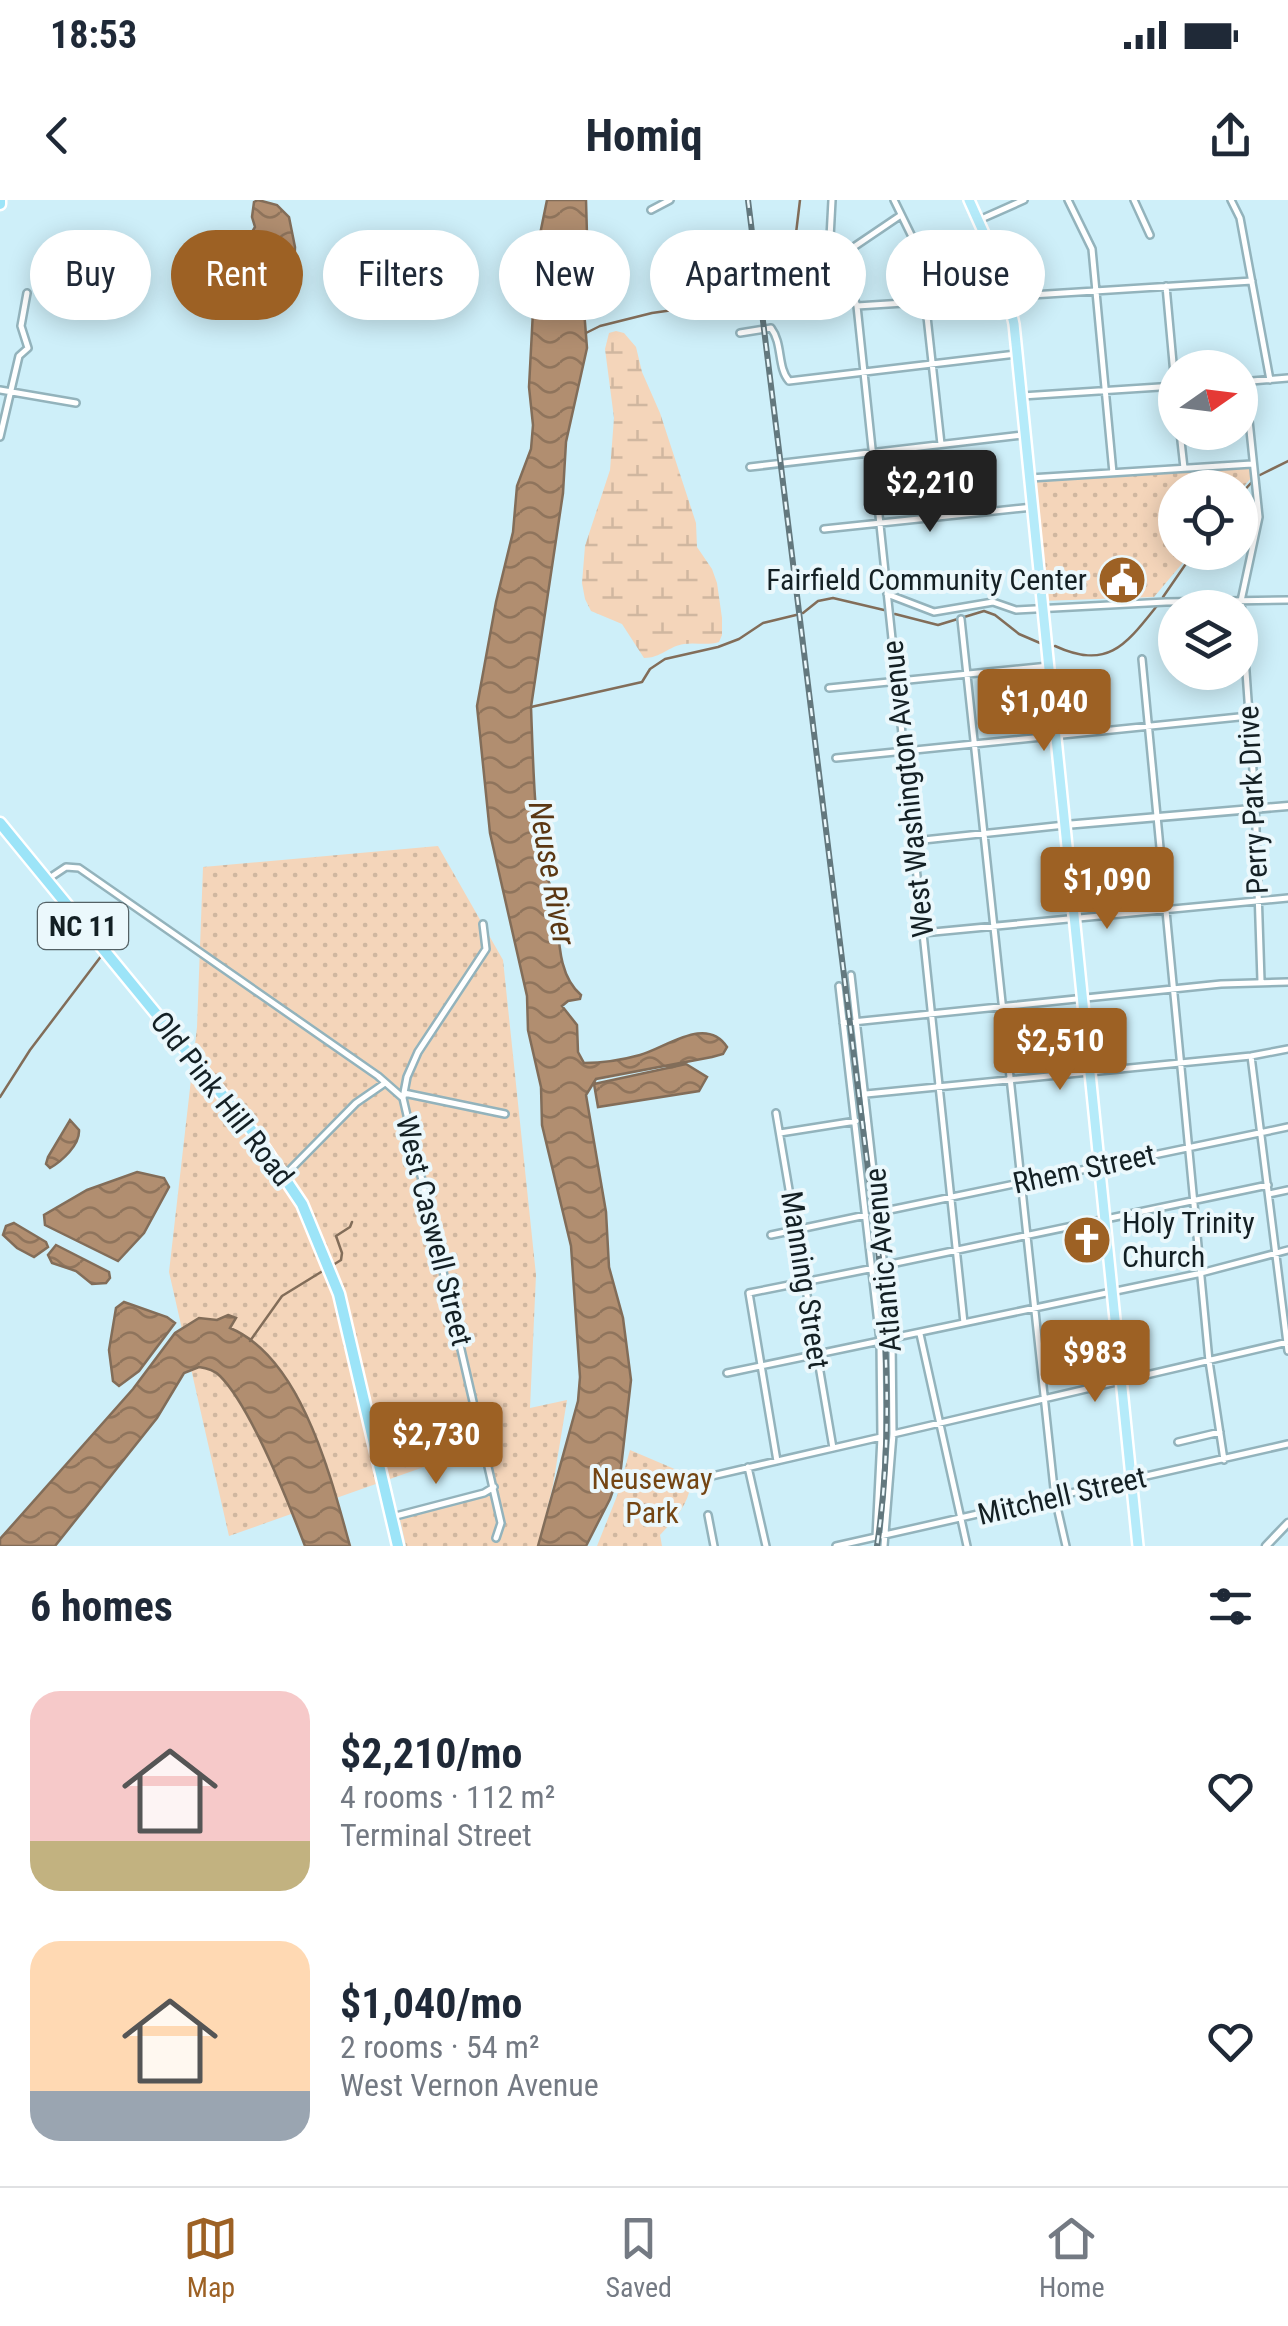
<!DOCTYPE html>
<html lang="en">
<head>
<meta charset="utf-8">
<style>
	:root { --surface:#fff; --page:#f2f2f3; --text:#1f2937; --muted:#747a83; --line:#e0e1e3; --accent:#9d6124 }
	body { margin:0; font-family:"Roboto Condensed",sans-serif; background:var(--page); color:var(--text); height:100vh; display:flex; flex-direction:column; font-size:38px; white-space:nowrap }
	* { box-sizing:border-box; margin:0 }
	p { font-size:32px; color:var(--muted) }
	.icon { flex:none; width:55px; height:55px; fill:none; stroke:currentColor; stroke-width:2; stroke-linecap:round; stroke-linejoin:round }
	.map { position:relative; height:1346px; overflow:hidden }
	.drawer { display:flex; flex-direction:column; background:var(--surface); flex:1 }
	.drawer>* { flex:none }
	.top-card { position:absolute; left:30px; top:30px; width:1230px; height:90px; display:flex; gap:20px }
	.needle { width:65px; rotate:76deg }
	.controls { position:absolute; left:1158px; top:150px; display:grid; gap:20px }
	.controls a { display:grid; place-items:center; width:100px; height:100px; border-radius:50%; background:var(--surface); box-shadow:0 5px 25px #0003; font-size:50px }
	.price { position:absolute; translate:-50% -85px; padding:0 22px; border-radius:10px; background:var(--accent); color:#fff; font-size:32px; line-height:65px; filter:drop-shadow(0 2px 5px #0008) }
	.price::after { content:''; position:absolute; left:50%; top:60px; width:30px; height:22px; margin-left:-15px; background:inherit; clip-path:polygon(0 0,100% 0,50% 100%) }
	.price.on { background:#222; color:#fff }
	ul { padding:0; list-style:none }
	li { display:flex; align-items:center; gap:30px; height:250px; padding:0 30px }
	li span { display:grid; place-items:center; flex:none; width:280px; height:200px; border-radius:30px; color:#555 }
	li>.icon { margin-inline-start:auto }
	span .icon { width:120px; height:120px; fill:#fffc; stroke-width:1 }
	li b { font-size:42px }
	h2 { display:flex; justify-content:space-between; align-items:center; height:120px; padding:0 30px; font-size:42px }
	.pill { padding:0 35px; border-radius:45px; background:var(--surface); box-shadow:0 5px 25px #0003; font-size:35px; line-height:90px }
	.pill.on { background:var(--accent); color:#fff }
	.status { display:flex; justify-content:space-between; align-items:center; height:70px; padding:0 50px; background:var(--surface); direction:ltr }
	.status svg { height:28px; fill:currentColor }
	header { display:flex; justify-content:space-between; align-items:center; height:130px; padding:0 30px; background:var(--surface); font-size:45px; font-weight:700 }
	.menu { display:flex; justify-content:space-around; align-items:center; height:140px; border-top:2px solid var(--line); background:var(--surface); font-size:28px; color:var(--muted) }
	.menu a { display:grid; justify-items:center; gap:5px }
	.menu .on { color:var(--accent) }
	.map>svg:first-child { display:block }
	.wetland { fill:url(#wetland-marsh) }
	.park { fill:url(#park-dots) }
	.water { fill:url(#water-waves); stroke:#826d59; stroke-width:2.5 }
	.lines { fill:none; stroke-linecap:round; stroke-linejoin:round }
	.stream { stroke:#826d59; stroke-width:2.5 }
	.minor-casing { stroke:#93b3bc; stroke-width:10 }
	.tertiary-casing { stroke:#93b3bc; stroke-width:11 }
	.primary-casing { stroke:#fff; stroke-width:14 }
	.trunk-casing { stroke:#fff; stroke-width:15 }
	.minor { stroke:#fff; stroke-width:5 }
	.tertiary { stroke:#fff; stroke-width:6 }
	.primary { stroke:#b5ebfa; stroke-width:9 }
	.trunk { stroke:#9ce4f8; stroke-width:10 }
	.rail-casing { stroke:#63787e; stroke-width:6 }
	.rail { stroke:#ebf8fc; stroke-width:2.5; stroke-dasharray:8; stroke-linecap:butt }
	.labels { text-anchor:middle; stroke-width:8; stroke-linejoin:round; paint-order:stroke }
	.shield { fill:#ebf8fc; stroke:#546165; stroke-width:2.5 }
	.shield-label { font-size:28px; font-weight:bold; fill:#142024 }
	.poi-label { font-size:30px; fill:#142024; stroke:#ebf8fc; text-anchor:end }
	.street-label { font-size:30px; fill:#142024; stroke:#ebf8fc }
	.park-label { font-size:30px; fill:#744513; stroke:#ebf8fc }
	.water-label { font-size:32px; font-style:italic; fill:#5b3713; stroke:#ebf8fc }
</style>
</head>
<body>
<div class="status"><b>18:53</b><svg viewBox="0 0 49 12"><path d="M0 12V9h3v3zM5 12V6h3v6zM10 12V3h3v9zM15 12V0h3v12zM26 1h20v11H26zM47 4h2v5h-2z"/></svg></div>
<header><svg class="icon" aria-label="back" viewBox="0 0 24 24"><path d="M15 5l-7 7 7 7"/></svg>Homiq<svg class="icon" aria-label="share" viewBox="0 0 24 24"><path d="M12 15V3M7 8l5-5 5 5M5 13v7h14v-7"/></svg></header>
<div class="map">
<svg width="1288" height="1346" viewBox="0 0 1288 1346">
	<defs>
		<pattern id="wetland-marsh" width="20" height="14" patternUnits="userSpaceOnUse" patternTransform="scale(2.5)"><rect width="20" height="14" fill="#f4d5ba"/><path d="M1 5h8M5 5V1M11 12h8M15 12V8" fill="none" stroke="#d0b7a0"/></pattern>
		<pattern id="park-dots" width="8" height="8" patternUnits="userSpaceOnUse" patternTransform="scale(2.5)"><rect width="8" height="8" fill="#f4d5ba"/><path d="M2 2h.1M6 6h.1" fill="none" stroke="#d0b7a0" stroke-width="1.8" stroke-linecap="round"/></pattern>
		<pattern id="water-waves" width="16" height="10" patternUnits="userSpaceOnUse" patternTransform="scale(2.5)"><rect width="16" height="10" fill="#b18e70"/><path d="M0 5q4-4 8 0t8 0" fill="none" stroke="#8f745c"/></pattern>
	</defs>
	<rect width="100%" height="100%" fill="#ceeff9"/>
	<!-- wetland -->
	<path class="wetland" d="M616 131 624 133 636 147 642 172 660 213 696 323 697 347 712 369 717 383 722 418V435L719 442C706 446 697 442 684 444 669 446 661 458 644 458L622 424 591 411 585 399 582 383 585 346 610 270 614 218 605 149 609 133Z"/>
	<!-- park -->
	<path class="park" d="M1251 268V278L1240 291V288H1175V352L1191 353 1154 397 1041 401 1030 280Z
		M438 646 503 760 536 1075 530 1208 567 1200 553 1285 538 1346H406L400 1320 497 1292 486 1245 229 1336 169 1072 197 827 203 667Z
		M630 1250 691 1276C692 1301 676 1318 660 1335L662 1346H597L617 1296Z"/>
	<!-- water -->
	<path class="water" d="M258 0 277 5 289 17 295 47 293 93 281 82 273 95H267L265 88 251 106 245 99 252 73 246 66C247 52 247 39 255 27L252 17 254 2Z
		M547 0H586L587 35 580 59 587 148 566 242 563 293 531 507C533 559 534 612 542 664 544 676 554 688 555 700 560 731 555 773 581 795L580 799 568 801 562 806 577 825 578 852 584 863C602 863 622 860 640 855 666 848 706 815 727 847L723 854 712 857 596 879 586 895 606 1012 609 1067 623 1118 631 1180 621 1268 610 1299 586 1346H538L578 1201 580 1177 571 1046 542 925 541 887 528 830 527 796 490 633 477 506 496 402 513 332 517 286 531 249 533 225 529 187 536 54Z
		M686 864 707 877 699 891 598 907 594 884Z
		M70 920 79 930C80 945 62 961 50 968L46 964 48 957Z
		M137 972 164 978 169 987 144 1033 118 1061 45 1025 44 1015 87 990Z
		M14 1023 46 1042 48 1047 34 1057 17 1048 3 1035 6 1026Z
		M56 1045 109 1072 110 1078 106 1083 92 1084 76 1071 52 1063 48 1055Z
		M124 1102 167 1117 175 1123 139 1171 119 1186 113 1181 109 1150 116 1108Z
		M228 1115 236 1118 230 1128C302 1158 331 1278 350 1346H305C289 1304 251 1207 220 1176 214 1170 207 1168 199 1167L184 1173 157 1218 55 1346H0V1339L133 1189 175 1133 199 1118 217 1120Z"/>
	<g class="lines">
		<!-- stream -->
		<path class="stream" d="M767 100 782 93 790 83 800 0
			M586 133 600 126 652 113 680 109 720 111 754 102
			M1260 275 1288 261
			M1240 295 1251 283
			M1163 397 1194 352
			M803 413 818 401 833 398 884 410
			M895 414 938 425 984 411 995 415 1019 434 1040 443
			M1055 446C1107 470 1125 446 1156 407
			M531 507 642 482 650 469 665 459 718 447 739 439 763 423 796 415
			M107 749 127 728
			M0 897 30 850 102 755
			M333 1065 341 1060 342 1053 336 1036 350 1027 352 1022
			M250 1141 282 1096 326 1069"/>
		<!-- minor casing -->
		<g class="minor-casing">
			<path id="minor" d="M832 0 830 38 857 106 964 1123
				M894 0 920 53 941 244
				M1068 0 1092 49 1113 273
				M1134 0 1150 35
				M1231 0 1240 18 1270 180
				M651 10 670 0
				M979 20 1024 0
				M839 57 901 15
				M1166 86 1175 185
				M857 106 1252 81
				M740 133 771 128C783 144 777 167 789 181L1016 154
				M1240 182 1288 178
				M1245 182 1259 317 1241 401 1255 599 1261 781
				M0 190 76 203
				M1022 196 1175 186
				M1180 232 1184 268
				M0 237 19 156 28 148 21 126 27 93
				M750 267 1023 235
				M1030 278 1252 264
				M824 329 1033 307
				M887 394 934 412 993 402 1016 410 1166 402 1288 400
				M961 419 1055 1298 1066 1346
				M1142 459 1209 1161 1224 1260
				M829 488 1049 466
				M836 558 1249 516
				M914 641 1065 625
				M48 679 66 667 79 668 378 876 403 898 501 1323 496 1338
				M923 733 1288 698
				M851 775 892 1138 893 1234 884 1346
				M839 786 880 1141 881 1237 876 1337
				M843 823 1221 784 1288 782
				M1251 856 1288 1151
				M404 893 505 914
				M866 894 1251 856 1288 849
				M403 898 407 877 418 852 486 749 483 724
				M776 913 833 1248
				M780 933 856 921
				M285 975 356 903 385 883
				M1269 994 1288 990
				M880 1012 1288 927
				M771 1035 866 1015
				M886 1065 1268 985
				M920 1134 967 1346
				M892 1138 1197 1074 1288 1050
				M727 1173 880 1141
				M893 1234 1288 1142
				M1178 1242 1220 1232
				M777 1261 749 1093 874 1068
				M748 1267 766 1346
				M699 1279 881 1237
				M708 1315 714 1346
				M392 1317 484 1293 494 1287
				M836 1346 1288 1244"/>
		</g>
		<!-- tertiary casing -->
		<g class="tertiary-casing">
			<path id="tertiary" d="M1065 625 1288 606
				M1266 1346 1288 1323"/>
		</g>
		<!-- primary casing -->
		<g class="primary-casing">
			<path id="primary" d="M969 0 1003 76 1014 124 1138 1346"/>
		</g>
		<!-- trunk casing -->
		<g class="trunk-casing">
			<path id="trunk" d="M0 4V0
				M0 623 257 937 302 1004 339 1094 398 1346"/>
		</g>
		<!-- minor -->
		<use href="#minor" class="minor"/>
		<!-- tertiary -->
		<use href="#tertiary" class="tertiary"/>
		<!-- primary -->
		<use href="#primary" class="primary"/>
		<!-- trunk -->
		<use href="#trunk" class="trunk"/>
		<!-- rail casing -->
		<g class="rail-casing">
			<path id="rail" d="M748 0 880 1066C888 1159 891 1253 877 1346"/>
		</g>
		<!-- rail -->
		<use href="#rail" class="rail"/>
	</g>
	<!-- icons -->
	<defs>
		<g id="civic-disc" transform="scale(2.5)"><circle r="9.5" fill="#9d6124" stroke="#ebf8fc"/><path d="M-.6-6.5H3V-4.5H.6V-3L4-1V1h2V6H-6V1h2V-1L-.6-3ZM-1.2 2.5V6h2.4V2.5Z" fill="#fff"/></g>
		<g id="church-disc" transform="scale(2.5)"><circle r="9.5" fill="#9d6124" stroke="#ebf8fc"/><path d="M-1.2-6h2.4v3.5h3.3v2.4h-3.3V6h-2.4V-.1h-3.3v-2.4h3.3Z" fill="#fff"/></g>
	</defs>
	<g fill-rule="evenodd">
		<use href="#civic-disc" x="1122" y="380"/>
		<use href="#church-disc" x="1087" y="1040"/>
	</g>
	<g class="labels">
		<!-- shield labels -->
		<rect class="shield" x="38" y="703" width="90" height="46" rx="8"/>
		<g class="shield-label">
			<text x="83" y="736">NC 11</text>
		</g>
		<!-- poi labels -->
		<g class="poi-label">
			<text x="1087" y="390">Fairfield Community Center</text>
			<text x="1122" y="1033" text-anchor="start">Holy Trinity<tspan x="1122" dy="34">Church</tspan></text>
		</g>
		<!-- street labels -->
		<g class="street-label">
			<text transform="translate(908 589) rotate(-96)" y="10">West Washington Avenue</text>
			<text transform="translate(1253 600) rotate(-93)" y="10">Perry Park Drive</text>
			<text transform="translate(222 899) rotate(52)" y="10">Old Pink Hill Road</text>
			<text transform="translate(1084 969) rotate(-12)" y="10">Rhem Street</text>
			<text transform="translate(434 1031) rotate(76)" y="10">West Caswell Street</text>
			<text transform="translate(883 1060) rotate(-95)" y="10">Atlantic Avenue</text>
			<text transform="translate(805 1080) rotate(81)" y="10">Manning Street</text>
			<text transform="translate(1062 1296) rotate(-13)" y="10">Mitchell Street</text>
		</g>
		<!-- park labels -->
		<g class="park-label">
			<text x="652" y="1289">Neuseway<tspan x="652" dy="34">Park</tspan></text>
		</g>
		<!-- water labels -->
		<g class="water-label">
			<text transform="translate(552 673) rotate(80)" y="11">Neuse River</text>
		</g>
	</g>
</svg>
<div class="controls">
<a><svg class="needle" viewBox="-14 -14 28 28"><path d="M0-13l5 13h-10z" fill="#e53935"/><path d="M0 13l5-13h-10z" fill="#747a83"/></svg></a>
<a><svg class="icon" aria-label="locate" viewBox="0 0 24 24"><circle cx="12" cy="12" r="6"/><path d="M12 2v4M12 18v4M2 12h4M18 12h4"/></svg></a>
<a><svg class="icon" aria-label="layers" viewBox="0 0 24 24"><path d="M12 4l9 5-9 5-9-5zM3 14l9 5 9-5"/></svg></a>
</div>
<b class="price on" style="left:930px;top:335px">$2,210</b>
<b class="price" style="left:1044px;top:554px">$1,040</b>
<b class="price" style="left:1107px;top:732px">$1,090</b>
<b class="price" style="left:1060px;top:893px">$2,510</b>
<b class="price" style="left:1095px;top:1205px">$983</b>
<b class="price" style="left:436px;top:1287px">$2,730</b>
<div class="top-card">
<a class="pill">Buy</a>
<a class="pill on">Rent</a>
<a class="pill">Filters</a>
<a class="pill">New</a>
<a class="pill">Apartment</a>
<a class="pill">House</a>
</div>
</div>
<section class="drawer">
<h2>6 homes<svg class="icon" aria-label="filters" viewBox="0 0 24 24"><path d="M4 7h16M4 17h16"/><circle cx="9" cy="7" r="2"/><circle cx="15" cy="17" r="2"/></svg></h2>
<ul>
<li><span style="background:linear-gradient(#f6c9c9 75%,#c2b280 0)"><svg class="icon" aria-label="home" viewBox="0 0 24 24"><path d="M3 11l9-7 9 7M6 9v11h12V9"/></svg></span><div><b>$2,210/mo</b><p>4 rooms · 112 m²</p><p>Terminal Street</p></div><svg class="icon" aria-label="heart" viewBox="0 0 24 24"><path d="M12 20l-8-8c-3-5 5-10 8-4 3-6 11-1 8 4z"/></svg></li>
<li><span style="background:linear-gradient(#ffd9b3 75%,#9aa5b1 0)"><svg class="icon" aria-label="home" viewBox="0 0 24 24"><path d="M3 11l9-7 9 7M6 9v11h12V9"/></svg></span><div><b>$1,040/mo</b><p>2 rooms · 54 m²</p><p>West Vernon Avenue</p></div><svg class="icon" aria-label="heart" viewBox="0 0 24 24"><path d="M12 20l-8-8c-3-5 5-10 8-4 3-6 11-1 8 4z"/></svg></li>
</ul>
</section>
<nav class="menu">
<a class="on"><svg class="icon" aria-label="map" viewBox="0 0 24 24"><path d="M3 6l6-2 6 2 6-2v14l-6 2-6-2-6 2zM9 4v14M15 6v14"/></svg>Map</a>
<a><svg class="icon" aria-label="saved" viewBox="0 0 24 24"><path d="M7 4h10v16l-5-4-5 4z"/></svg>Saved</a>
<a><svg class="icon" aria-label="home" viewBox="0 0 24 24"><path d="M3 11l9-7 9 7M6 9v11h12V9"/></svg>Home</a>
</nav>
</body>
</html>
